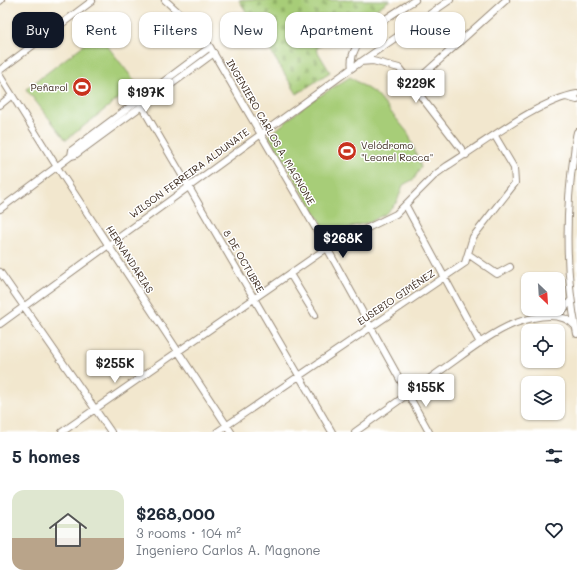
<!DOCTYPE html>
<html lang="en">
<head>
<meta charset="utf-8">
<style>
	:root { --surface:#fff; --page:#f6f6f7; --text:#1f2937; --muted:#747a83; --accent:#111827 }
	body { margin:0; font-family:Mali,sans-serif; background:var(--page); color:var(--text); height:100vh; display:flex; flex-direction:column; font-size:15px; white-space:nowrap }
	* { box-sizing:border-box; margin:0 }
	p { font-size:13px; color:var(--muted) }
	.icon { flex:none; width:22px; height:22px; fill:none; stroke:currentColor; stroke-width:2; stroke-linecap:round; stroke-linejoin:round }
	.map { position:relative; height:432px; overflow:hidden }
	.side { display:flex; flex-direction:column; background:var(--surface); flex:1 }
	.side>* { flex:none }
	.guide { position:absolute; left:12px; top:12px; width:553px; height:36px; display:flex; gap:8px }
	.needle { width:26px; rotate:155deg }
	.controls { position:absolute; left:521px; top:272px; display:grid; gap:8px }
	.controls a { display:grid; place-items:center; width:44px; height:44px; border-radius:8px; background:var(--surface); box-shadow:0 1px 3px #0004; font-size:20px }
	.price { position:absolute; translate:-50% -34px; padding:0 9px; border-radius:4px; background:#fff; color:#222; font-size:13px; line-height:26px; filter:drop-shadow(0 1px 2px #0008) }
	.price::after { content:''; position:absolute; left:50%; top:24px; width:12px; height:9px; margin-left:-6px; background:inherit; clip-path:polygon(0 0,100% 0,50% 100%) }
	.price.current { background:var(--accent); color:#fff }
	ul { padding:0; list-style:none }
	li { display:flex; align-items:center; gap:12px; height:100px; padding:0 12px }
	li span { display:grid; place-items:center; flex:none; width:112px; height:80px; border-radius:12px; color:#555 }
	li>.icon { margin-inline-start:auto }
	span .icon { width:48px; height:48px; fill:#fffc; stroke-width:1 }
	li b { font-size:17px }
	h2 { display:flex; justify-content:space-between; align-items:center; height:48px; padding:0 12px; font-size:17px }
	.pill { padding:0 14px; border-radius:12px; background:var(--surface); box-shadow:0 1px 3px #0004; font-size:14px; line-height:36px }
	.pill.current { background:var(--accent); color:#fff }
	.map>svg:first-child { display:block }
	.grass { fill:#a7cd78; stroke:#717c4b }
	.cemetery { fill:url(#cemetery-stones); stroke:#717c4b }
	.lines { fill:none; stroke-linecap:round; stroke-linejoin:round }
	.minor-casing { stroke:#968876; stroke-width:8 }
	.minor { stroke:#fff; stroke-width:6 }
	.labels { text-anchor:middle; stroke-width:3; stroke-linejoin:round; paint-order:stroke }
	.poi-label { font-size:10px; fill:#3b2a1e; stroke:#fff; text-anchor:end }
	.street-label { font-size:10px; fill:#3b2a1e; stroke:#fff }
</style>
</head>
<body>
<div class="map">
<svg width="577" height="432" viewBox="0 0 577 432">
	<defs>
		<pattern id="cemetery-stones" width="16" height="16" patternUnits="userSpaceOnUse"><rect width="16" height="16" fill="#a7cd78"/><path d="M2 7V4a2 2 0 0 1 4 0v3zM10 15v-3a2 2 0 0 1 4 0v3z" fill="#91b067"/></pattern>
	</defs>
	<rect width="100%" height="100%" fill="#fff"/>
	<filter id="ink" filterUnits="userSpaceOnUse"><feTurbulence type="fractalNoise" baseFrequency=".025" numOctaves="2"/><feDisplacementMap in="SourceGraphic" scale="8" xChannelSelector="R" yChannelSelector="G"/><feConvolveMatrix kernelMatrix="1 2 1 2 8 2 1 2 1" color-interpolation-filters="sRGB"/></filter>
	<filter id="wash" filterUnits="userSpaceOnUse"><feTurbulence type="fractalNoise" baseFrequency=".012" numOctaves="4" result="noise"/><feDisplacementMap in="SourceGraphic" scale="16" xChannelSelector="R" yChannelSelector="G"/><feGaussianBlur stdDeviation="0.9" result="paint"/><feColorMatrix in="noise" values="0 0 0 0 0 0 0 0 0 0 0 0 0 0 0 0 0 1.4 0 .05"/><feComposite in="paint" operator="in"/></filter>
	<g filter="url(#wash)">
		<rect width="100%" height="100%" fill="#f2e7ce"/>
		<!-- grass -->
		<path class="grass" d="M98 34 137 84 66 140 26 89Z
			M350 77 377 95 408 133 421 167 414 179 403 185 397 202 385 214 370 222 354 226 330 237 269 136 307 104Z"/>
		<!-- cemetery -->
		<path class="cemetery" d="M239 0H390L316 49 330 72 297 94Z"/>
	</g>
	<g filter="url(#ink)">
		<g class="lines">
			<!-- minor casing -->
			<g class="minor-casing">
				<path id="minor" d="M165 0 199 31 210 47 327 248 429 432
					M0 1 1 0
					M360 62 373 61 399 68 466 155
					M352 68C346 38 394 14 415 0
					M0 70 92 1
					M0 76 57 167 231 432
					M413 84 506 0
					M566 97 577 100
					M138 100 332 432
					M0 105 11 96
					M577 132C575 139 575 146 574 153 565 213 565 274 577 334
					M71 156 72 150 210 47
					M406 206 480 343
					M0 209 71 156 75 155 214 53
					M468 254 497 274 510 267
					M0 272 111 432
					M290 274 315 315
					M553 315 564 309 571 300
					M0 324 352 68 450 0
					M62 432 327 248 396 214 436 174 447 166C483 144 537 101 577 94
					M217 432 465 263 473 237 515 183 514 168 495 136
					M355 432C388 408 421 385 454 361 472 348 492 333 513 324 532 317 560 309 575 326"/>
			</g>
			<!-- minor -->
			<use href="#minor" class="minor"/>
		</g>
	</g>
	<!-- icons -->
	<defs>
		<g id="stadium-disc" transform="scale(1)"><circle r="9.5" fill="#c8321e" stroke="#fff"/><path d="M0-5a6.5 5 0 1 0 0 10a6.5 5 0 1 0 0-10ZM-3.5-1.8h7v3.6h-7Z" fill="#fff"/></g>
	</defs>
	<g fill-rule="evenodd">
		<use href="#stadium-disc" x="82" y="87"/>
		<use href="#stadium-disc" x="347" y="151"/>
	</g>
	<g class="labels">
		<!-- poi labels -->
		<g class="poi-label">
			<text x="68" y="91">Peñarol</text>
			<text x="361" y="149" text-anchor="start">Velódromo<tspan x="361" dy="12">"Leonel Rocca"</tspan></text>
		</g>
		<!-- street labels -->
		<g class="street-label">
			<text transform="translate(271 132) rotate(60)" y="4">INGENIERO CARLOS A. MAGNONE</text>
			<text transform="translate(189 173) rotate(-36)" y="4">WILSON FERREIRA ALDUNATE</text>
			<text transform="translate(130 259) rotate(57)" y="4">HERNANDARIAS</text>
			<text transform="translate(244 261) rotate(60)" y="4">8 DE OCTUBRE</text>
			<text transform="translate(396 297) rotate(-34)" y="4">EUSEBIO GIMÉNEZ</text>
		</g>
	</g>
</svg>
<div class="controls">
<a><svg class="needle" viewBox="-14 -14 28 28"><path d="M0-13l5 13h-10z" fill="#e53935"/><path d="M0 13l5-13h-10z" fill="#747a83"/></svg></a>
<a><svg class="icon" aria-label="locate" viewBox="0 0 24 24"><circle cx="12" cy="12" r="6"/><path d="M12 2v4M12 18v4M2 12h4M18 12h4"/></svg></a>
<a><svg class="icon" aria-label="layers" viewBox="0 0 24 24"><path d="M12 4l9 5-9 5-9-5zM3 14l9 5 9-5"/></svg></a>
</div>
<b class="price" style="left:416px;top:104px">$229K</b>
<b class="price" style="left:146px;top:113px">$197K</b>
<b class="price current" style="left:343px;top:259px">$268K</b>
<b class="price" style="left:115px;top:384px">$255K</b>
<b class="price" style="left:426px;top:408px">$155K</b>
<div class="guide">
<a class="pill current">Buy</a>
<a class="pill">Rent</a>
<a class="pill">Filters</a>
<a class="pill">New</a>
<a class="pill">Apartment</a>
<a class="pill">House</a>
</div>
</div>
<section class="side">
<h2>5 homes<svg class="icon" aria-label="filters" viewBox="0 0 24 24"><path d="M4 7h16M4 17h16"/><circle cx="9" cy="7" r="2"/><circle cx="15" cy="17" r="2"/></svg></h2>
<ul>
<li><span style="background:linear-gradient(#dfe7d0 60%,#b9a48a 0)"><svg class="icon" aria-label="home" viewBox="0 0 24 24"><path d="M3 11l9-7 9 7M6 9v11h12V9"/></svg></span><div><b>$268,000</b><p>3 rooms · 104 m²</p><p>Ingeniero Carlos A. Magnone</p></div><svg class="icon" aria-label="heart" viewBox="0 0 24 24"><path d="M12 20l-8-8c-3-5 5-10 8-4 3-6 11-1 8 4z"/></svg></li>
</ul>
</section>
</body>
</html>
